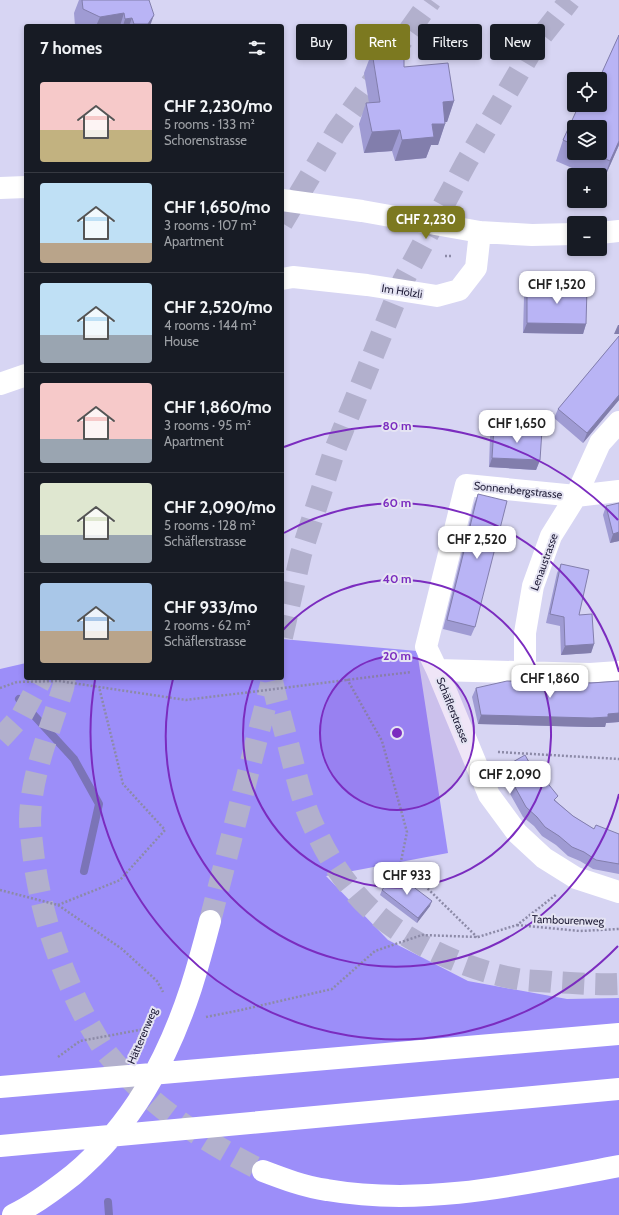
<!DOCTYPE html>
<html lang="en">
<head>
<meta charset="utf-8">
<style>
	:root { --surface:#171b24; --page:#20242c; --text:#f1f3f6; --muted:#9ea1a6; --line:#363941; --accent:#7c7920 }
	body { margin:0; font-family:Cabin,sans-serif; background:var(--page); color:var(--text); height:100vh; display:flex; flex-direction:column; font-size:15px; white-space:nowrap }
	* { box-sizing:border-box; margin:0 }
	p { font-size:13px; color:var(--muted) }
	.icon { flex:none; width:22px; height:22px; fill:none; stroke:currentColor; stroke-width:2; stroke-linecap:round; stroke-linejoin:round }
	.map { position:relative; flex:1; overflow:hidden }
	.details { position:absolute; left:24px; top:24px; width:260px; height:656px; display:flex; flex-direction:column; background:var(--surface); border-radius:4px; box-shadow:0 2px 6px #0003 }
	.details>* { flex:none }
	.top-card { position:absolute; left:296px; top:24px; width:263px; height:36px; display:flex; gap:8px }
	.tools { position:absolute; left:567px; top:72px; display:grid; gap:8px }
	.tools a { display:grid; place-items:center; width:40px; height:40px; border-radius:4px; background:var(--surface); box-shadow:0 2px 6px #0003; font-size:20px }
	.price { position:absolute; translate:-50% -34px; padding:0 9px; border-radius:8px; background:#fff; color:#222; font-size:13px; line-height:26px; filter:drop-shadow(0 1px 2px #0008) }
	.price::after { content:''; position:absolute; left:50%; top:24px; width:12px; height:9px; margin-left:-6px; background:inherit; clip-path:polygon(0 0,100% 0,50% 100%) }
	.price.selected { background:var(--accent); color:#fff }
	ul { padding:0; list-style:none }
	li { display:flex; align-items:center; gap:12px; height:100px; padding:0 16px }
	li+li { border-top:1px solid var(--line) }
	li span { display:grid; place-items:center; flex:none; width:112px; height:80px; border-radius:4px; color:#555 }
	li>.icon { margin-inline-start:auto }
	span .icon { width:48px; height:48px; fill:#fffc; stroke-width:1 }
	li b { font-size:17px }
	h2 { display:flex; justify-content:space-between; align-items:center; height:48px; padding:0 16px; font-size:17px }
	.chip { padding:0 14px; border-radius:4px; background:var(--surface); box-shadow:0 2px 6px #0003; font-size:14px; line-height:36px }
	.chip.selected { background:var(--accent); color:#fff }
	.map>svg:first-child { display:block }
	.forest { fill:#9c8ef9 }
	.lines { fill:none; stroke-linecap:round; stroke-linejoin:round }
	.stream { stroke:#7b74b7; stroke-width:8 }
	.highway-tunnel { stroke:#b2b0cd; stroke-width:22; stroke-dasharray:22 11; stroke-linecap:butt }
	.path { stroke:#8c8aa7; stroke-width:2.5; stroke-dasharray:2 2; stroke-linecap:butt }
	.street { stroke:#fff; stroke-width:22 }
	.highway { stroke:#fff; stroke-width:22 }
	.wall { fill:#9f9bd3; fill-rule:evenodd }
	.shaded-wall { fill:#827eac }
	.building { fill:#b9b4f5; stroke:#827eac }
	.ring { fill:none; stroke:#7b2cbf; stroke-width:2 }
	.labels { text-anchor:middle; stroke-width:4; stroke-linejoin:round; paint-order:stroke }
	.street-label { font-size:11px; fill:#1f1c37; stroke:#e5e4f3 }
	.centre { fill:#7b2cbf; stroke:#e5e4f3; stroke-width:2 }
	.ring-label { font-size:12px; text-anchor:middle; font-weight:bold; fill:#7b2cbf; stroke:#e5e4f3; stroke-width:4; stroke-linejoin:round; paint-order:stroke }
</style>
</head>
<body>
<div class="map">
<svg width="619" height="1215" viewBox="0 0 619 1215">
	<rect width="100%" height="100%" fill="#d7d5f3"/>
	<!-- forest -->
	<path class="forest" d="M282 639 417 651 448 853 326 876 388 940 468 981 567 999 619 998V1215H0V669L26 663V678H282Z"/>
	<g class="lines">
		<!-- stream -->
		<path class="stream" d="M19 699 74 759 99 804 84 871
			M108 1202 109 1215"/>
		<!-- highway-tunnel -->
		<path class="highway-tunnel" d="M282 223 337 131 431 0
			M282 637 301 554 334 452 403 281 466 163 536 43 570 0
			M65 678 63 688C50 731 31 774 30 819 30 827 31 835 32 843 35 873 41 903 50 932 61 965 73 996 90 1026 95 1034 100 1044 106 1052 148 1105 204 1142 263 1171
			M272 681C278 708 286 735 293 763 299 786 305 810 316 831 325 851 337 871 351 888 387 935 464 971 523 980 532 981 543 981 553 982 575 983 597 985 619 984
			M0 739 22 715 42 678
			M210 921 271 684"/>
		<!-- path -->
		<path class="path" d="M445 256H453
			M347 679 382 741 407 832 400 866 424 885 477 937
			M0 688 17 682 59 681 186 700 411 672
			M498 752 619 759
			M0 890 58 905 122 949 157 981 163 992
			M58 905 120 880 165 830 123 784 99 687
			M517 925 580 931 619 929
			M206 1017 241 1010 332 989 375 951 422 935 478 937 517 925 557 894
			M58 1057 80 1041 150 1028"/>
		<!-- street -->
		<path class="street" d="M0 188 26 187
			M282 200 362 211 480 232 532 235 574 234
			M600 233 619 231
			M282 279 293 277 367 285 437 296 459 290 476 268 480 232
			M0 384 26 375
			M619 491 576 496 466 485 426 647 437 670 489 795 517 833 544 858 576 878 619 892
			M437 670 590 674 619 672
			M525 672V633L533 586 551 536 576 496 600 443 619 422"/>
		<!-- highway -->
		<path class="highway" d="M0 1087 619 1034
			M0 1146 619 1089
			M263 1171C284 1179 305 1187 327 1190 425 1207 523 1184 619 1166
			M13 1215C34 1205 54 1190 73 1175 132 1125 167 1061 191 988 198 966 204 944 210 921"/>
	</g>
	<!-- wall -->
	<path class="wall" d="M79 0H149L150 26H75L74 13Z
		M619 35V145L603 181 600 180V175H588L556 161 563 140 579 105H600V79H599ZM574 127H600V153H574Z
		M372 52 404 67 454 101 447 122H445V124L438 145H431L426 158 395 161 392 151 364 153 359 124 366 103H369L364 73Z
		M527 287 586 324 583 334 523 333 524 297Z
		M619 336V400L583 443 554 418 558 409Z
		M494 427 540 460 536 470 489 467 490 437Z
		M478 494 475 627 471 636 443 629 474 504Z
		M606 506 619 541 610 543 603 515Z
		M561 564 579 615 594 644 591 653 561 655 560 626 546 623 557 573Z
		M619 681V722L606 723 605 727H589L478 724 472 697 476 688Z
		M504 767 538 778 556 801 573 816 594 829 619 834V874L593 869 580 861 568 856 556 845 542 836 534 826 523 817 500 776Z
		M382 890 430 906 417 923 380 895Z"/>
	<!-- shaded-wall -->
	<path class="shaded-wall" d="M124 13 120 26H96L100 17Z
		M154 15 150 26H133L134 24Z
		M132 18 129 26H123L125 19Z
		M454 101 447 122 435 123 443 102Z
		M432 124H445L438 145H431L426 158 395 161 402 140Z
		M400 130 392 151 364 153 372 132Z
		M619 141V145L603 181 610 161Z
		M527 323 586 324 583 334 523 333Z
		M618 325H619V334H614Z
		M619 395V400L583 443 587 433Z
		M492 458 540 460 536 470 489 467Z
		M619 532V541L610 543 613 534Z
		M594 644 591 653 561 655 565 646Z
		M619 713V722L606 723 605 727H589L478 724 481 715Z
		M432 901 430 906 417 923 418 918Z"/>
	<!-- building -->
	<path class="building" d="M82 0H149L154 15 148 24H134L132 18 125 19 124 13 100 17 83 9Z
		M619 35V141L610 161 593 153H600V127H574V145L563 140 579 105H600V79H599Z
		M404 51V67L448 63 454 101 443 102 445 124H432L434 137 402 140 400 130 372 132 366 103 380 102 372 52Z
		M527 287 587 288 586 324 527 323Z
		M619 336V395L587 433 558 409Z
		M494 427 542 430 540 460 492 458Z
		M478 494 507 501 475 627 447 620Z
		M619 503V532L613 534 606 506Z
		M561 564 589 570 579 615 592 614 594 644 565 646 564 617 550 614Z
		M507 681 591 683 619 681V713L608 714V717L592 718 481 715 476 688Z
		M525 755 538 778 541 775 558 796 554 800 573 816 594 829 596 825 619 834V864L596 860 584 852 572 847 559 836 545 827 537 817 526 807 504 767Z
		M395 873 432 901 418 918 382 890Z"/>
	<!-- distance rings -->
	<circle cx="397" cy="733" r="77" fill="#7b2cbf" fill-opacity=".12"/>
	<g class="ring">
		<circle cx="397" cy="733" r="77"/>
		<path d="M283 630A154 154 0 1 1 253 679"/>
		<path d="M619 794A230 230 0 0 1 173 679M284 533A230 230 0 0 1 619 672"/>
		<path d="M618 946A307 307 0 0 1 95 680M284 447A307 307 0 0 1 618 520"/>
	</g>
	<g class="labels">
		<!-- street labels -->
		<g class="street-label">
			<text transform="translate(402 291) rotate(9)" y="4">Im Hölzli</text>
			<text transform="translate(518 490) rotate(6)" y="4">Sonnenbergstrasse</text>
			<text transform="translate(544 562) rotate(-70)" y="4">Lenaustrasse</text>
			<text transform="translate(453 710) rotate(68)" y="4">Schäflerstrasse</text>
			<text transform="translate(568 920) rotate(2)" y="4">Tambourenweg</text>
			<text transform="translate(142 1036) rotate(-67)" y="4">Hätterenweg</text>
		</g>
	</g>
	<circle cx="397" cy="733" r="6" class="centre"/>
	<g class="ring-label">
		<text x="397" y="430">80 m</text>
		<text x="397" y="507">60 m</text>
		<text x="397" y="583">40 m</text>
		<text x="397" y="660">20 m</text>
	</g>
</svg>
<div class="tools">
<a><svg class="icon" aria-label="locate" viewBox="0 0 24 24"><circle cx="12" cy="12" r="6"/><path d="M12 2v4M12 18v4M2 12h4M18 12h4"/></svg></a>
<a><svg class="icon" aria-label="layers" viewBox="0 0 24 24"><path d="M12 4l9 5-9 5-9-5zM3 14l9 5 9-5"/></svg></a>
<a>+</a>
<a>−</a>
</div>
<b class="price selected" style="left:426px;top:240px">CHF 2,230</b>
<b class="price" style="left:557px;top:305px">CHF 1,520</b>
<b class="price" style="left:517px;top:444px">CHF 1,650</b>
<b class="price" style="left:477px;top:560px">CHF 2,520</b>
<b class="price" style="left:550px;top:699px">CHF 1,860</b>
<b class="price" style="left:510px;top:795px">CHF 2,090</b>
<b class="price" style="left:407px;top:896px">CHF 933</b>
<div class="top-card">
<a class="chip">Buy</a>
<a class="chip selected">Rent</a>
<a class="chip">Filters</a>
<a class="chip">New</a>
</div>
<section class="details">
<h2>7 homes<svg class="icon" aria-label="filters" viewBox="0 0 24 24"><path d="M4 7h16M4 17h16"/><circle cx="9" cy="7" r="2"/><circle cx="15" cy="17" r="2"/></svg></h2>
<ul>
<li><span style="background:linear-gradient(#f6c9c9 60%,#c2b280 0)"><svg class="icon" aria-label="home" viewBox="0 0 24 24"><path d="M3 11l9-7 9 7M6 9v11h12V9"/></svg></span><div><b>CHF 2,230/mo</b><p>5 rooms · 133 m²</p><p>Schorenstrasse</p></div></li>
<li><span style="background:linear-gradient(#bfe0f5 75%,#b9a48a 0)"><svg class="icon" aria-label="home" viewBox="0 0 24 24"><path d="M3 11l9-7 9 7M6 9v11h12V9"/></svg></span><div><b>CHF 1,650/mo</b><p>3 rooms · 107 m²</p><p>Apartment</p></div></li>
<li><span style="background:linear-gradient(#bfe0f5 65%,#9aa5b1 0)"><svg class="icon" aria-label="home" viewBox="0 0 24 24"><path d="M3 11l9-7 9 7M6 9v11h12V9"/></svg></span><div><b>CHF 2,520/mo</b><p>4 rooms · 144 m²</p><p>House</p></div></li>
<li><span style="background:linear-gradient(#f6c9c9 70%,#9aa5b1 0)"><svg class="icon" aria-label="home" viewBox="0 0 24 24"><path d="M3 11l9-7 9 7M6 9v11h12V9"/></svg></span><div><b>CHF 1,860/mo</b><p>3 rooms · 95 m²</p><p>Apartment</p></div></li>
<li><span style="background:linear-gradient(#dfe7d0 65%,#9aa5b1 0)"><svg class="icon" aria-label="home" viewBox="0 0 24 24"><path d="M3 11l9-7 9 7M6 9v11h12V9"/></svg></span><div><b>CHF 2,090/mo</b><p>5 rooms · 128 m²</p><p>Schäflerstrasse</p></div></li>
<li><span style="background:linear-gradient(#a9c7e8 60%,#b9a48a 0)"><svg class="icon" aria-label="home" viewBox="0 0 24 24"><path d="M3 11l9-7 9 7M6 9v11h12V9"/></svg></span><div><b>CHF 933/mo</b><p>2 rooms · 62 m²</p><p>Schäflerstrasse</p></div></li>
</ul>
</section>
</div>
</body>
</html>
